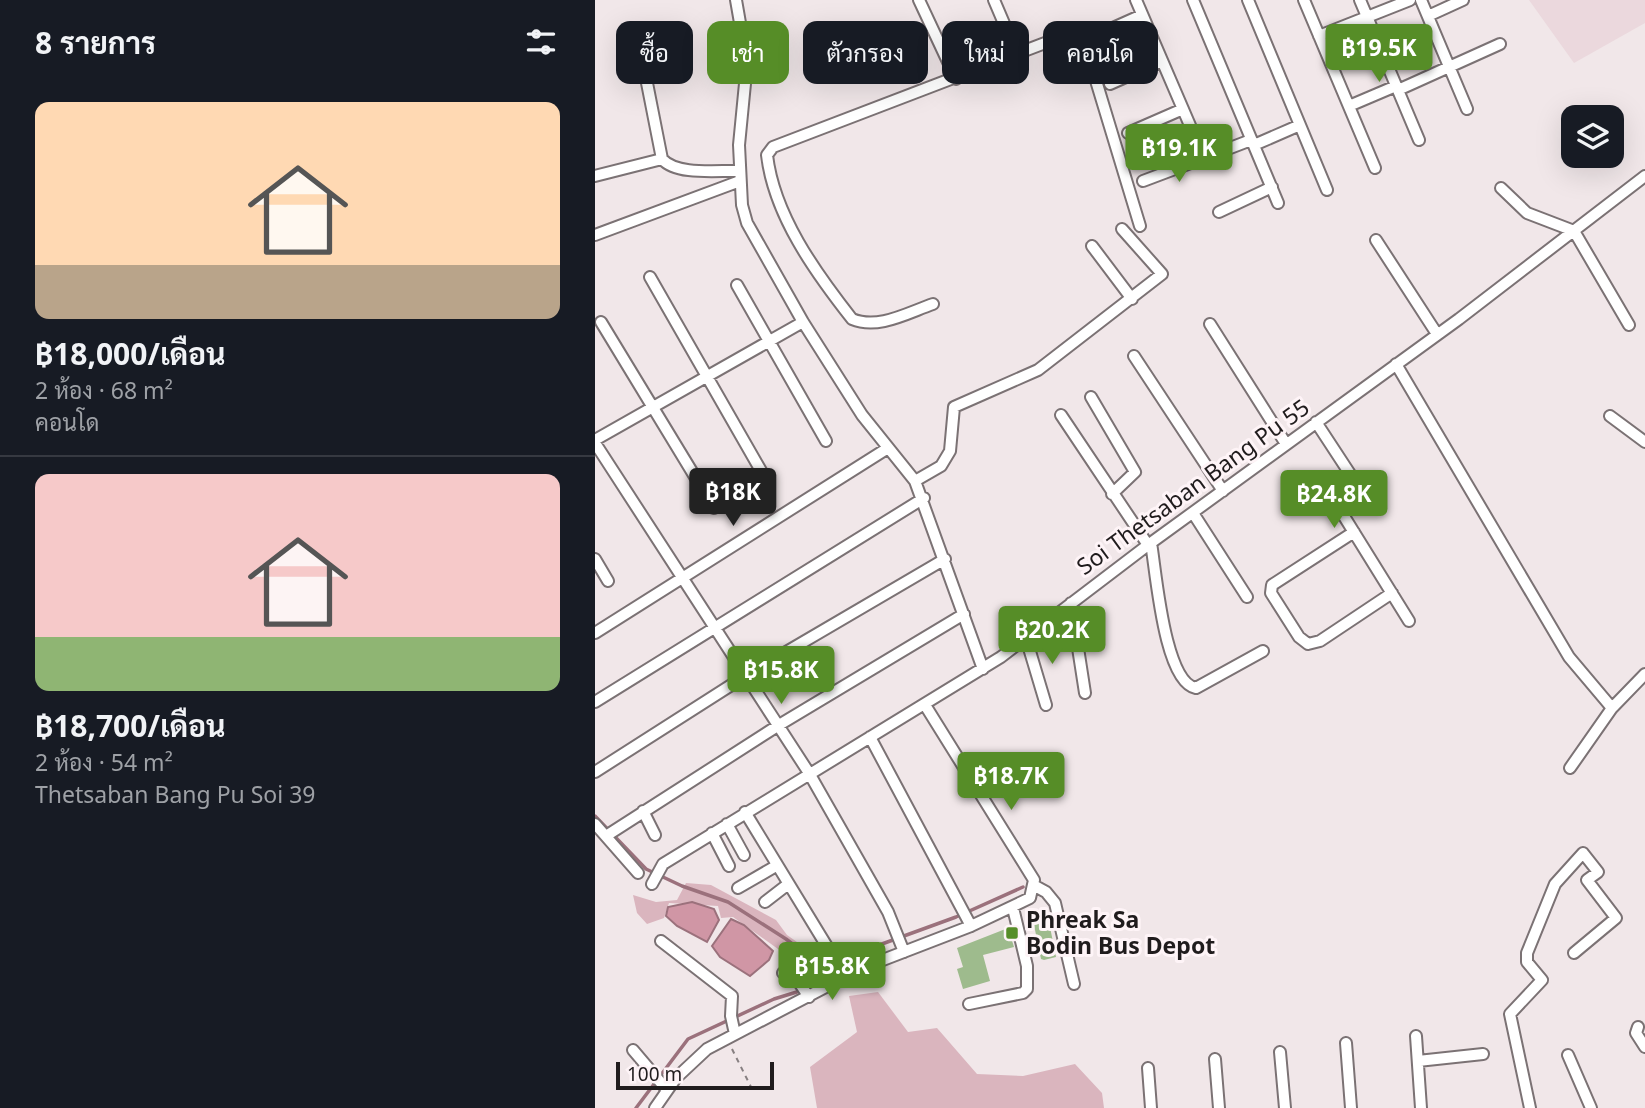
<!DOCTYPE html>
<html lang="th">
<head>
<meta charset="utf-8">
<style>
	:root { --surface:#171b24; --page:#20242c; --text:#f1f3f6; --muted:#9ea1a6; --line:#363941; --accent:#568d27 }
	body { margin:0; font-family:"Noto Sans",Sarabun,sans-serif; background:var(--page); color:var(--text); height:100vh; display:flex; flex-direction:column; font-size:26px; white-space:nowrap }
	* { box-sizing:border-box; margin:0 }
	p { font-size:23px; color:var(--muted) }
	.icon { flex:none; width:38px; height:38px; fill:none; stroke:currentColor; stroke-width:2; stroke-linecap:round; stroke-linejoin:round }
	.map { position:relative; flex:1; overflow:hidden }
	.sheet { display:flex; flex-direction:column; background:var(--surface); width:595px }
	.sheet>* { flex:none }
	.top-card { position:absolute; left:21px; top:21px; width:665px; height:63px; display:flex; gap:14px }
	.controls { position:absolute; left:966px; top:105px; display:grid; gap:14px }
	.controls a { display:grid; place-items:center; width:63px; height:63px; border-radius:14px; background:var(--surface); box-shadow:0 7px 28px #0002; font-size:35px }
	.scale { position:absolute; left:21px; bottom:18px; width:158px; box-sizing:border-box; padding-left:7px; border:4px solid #201c1d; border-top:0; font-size:19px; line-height:24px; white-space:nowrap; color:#201c1d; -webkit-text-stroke:5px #fef4f7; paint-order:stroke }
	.price { position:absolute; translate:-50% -60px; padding:0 16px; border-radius:7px; background:var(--accent); color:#fff; font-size:23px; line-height:46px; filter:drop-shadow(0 2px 4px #0008) }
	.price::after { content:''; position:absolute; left:50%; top:42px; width:21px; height:16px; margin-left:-10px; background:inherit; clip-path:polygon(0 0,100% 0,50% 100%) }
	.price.on { background:#222; color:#fff }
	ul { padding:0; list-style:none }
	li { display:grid; align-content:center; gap:14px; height:371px; padding:0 35px }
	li+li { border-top:2px solid var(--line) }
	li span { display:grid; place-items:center; height:217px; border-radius:14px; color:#555 }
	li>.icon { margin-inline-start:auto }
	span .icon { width:126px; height:126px; fill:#fffc; stroke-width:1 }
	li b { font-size:30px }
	h2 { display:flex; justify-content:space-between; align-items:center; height:84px; padding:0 35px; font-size:30px }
	.chip { padding:0 24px; border-radius:14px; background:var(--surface); box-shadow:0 7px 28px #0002; font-size:24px; line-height:63px }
	.chip.on { background:var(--accent); color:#fff }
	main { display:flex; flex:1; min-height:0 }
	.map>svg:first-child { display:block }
	.built { fill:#ebd8dd }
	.green { fill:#dab5be }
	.water { fill:#d096a5; stroke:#9b717c; stroke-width:2 }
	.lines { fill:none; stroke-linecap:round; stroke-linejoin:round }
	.stream { stroke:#9b717c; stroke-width:3.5 }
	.building { fill:#9ebb8d }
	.minor-casing { stroke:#7b7274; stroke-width:14 }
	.path { stroke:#867f80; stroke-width:2; stroke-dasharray:5 5; stroke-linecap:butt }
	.minor { stroke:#fff; stroke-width:10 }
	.poi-dot { fill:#568d27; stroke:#fef4f7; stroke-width:2.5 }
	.labels { text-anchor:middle; stroke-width:6; stroke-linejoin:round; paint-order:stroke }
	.street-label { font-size:23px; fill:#201c1d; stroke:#fef4f7 }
	.poi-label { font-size:23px; font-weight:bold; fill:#201c1d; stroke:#fef4f7; text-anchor:start }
</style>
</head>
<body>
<main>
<section class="sheet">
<h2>8 รายการ<svg class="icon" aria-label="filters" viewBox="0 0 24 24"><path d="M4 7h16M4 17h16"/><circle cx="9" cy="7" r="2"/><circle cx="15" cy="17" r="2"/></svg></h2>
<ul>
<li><span style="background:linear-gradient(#ffd9b3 75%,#b9a48a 0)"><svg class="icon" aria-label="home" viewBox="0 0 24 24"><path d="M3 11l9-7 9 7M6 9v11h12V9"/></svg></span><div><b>฿18,000/เดือน</b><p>2 ห้อง · 68 m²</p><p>คอนโด</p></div></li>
<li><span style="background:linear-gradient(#f6c9c9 75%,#8fb573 0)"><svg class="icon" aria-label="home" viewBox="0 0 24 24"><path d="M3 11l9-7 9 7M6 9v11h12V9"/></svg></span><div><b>฿18,700/เดือน</b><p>2 ห้อง · 54 m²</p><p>Thetsaban Bang Pu Soi 39</p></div></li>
</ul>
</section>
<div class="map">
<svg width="1050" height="1108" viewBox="0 0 1050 1108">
	<rect width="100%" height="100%" fill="#f1e7e9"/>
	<!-- built -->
	<path class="built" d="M934 0H1050V23L979 63Z"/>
	<!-- green -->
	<path class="green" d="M91 883 116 885 181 920 192 935 222 956 216 978 203 980 199 953 183 949 138 917 126 918 123 906 74 903 69 918 52 924 42 913 38 895 61 902 82 900Z
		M283 992 313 1032 342 1028 382 1074 428 1076 480 1064 507 1093 509 1108H222L215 1067 262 1032 254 996Z"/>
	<!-- water -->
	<path class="water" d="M97 902 119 909 124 920 112 942 82 926 71 916 73 907Z
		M136 919 149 925 178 951 174 960 155 976 125 957 117 946Z"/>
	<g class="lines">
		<!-- stream -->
		<path class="stream" d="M0 816 51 869 87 886 133 902 191 939 228 968
			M211 987 232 964 361 917 428 887
			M41 1108 93 1039 179 999 205 991"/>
	</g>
	<!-- building -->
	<path class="building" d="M454 922 461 957 449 960 446 959 439 925Z
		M413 928 419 947 388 955 395 981 368 989 362 969 368 967 362 948Z"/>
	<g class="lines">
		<!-- minor casing -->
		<g class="minor-casing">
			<path id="minor" d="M141 0 152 63 144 145 147 205 152 223 208 322 267 415 320 481 388 669
				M324 0 361 79
				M399 0 422 54
				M541 0 609 158 656 140
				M598 0 683 203
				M653 0 732 190
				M709 0 780 168
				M765 0 824 140
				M826 0 872 109
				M833 16 868 0
				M500 36 547 15
				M724 36 815 0
				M52 83 67 159C82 176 124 170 145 171
				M515 84 567 61
				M803 90 905 44
				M754 106 801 86
				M533 133 588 109
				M659 145 705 125
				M0 176 67 159
				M548 181 609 158
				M906 188 932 213 979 231 1034 325
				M624 212 677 187
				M0 235 145 181
				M781 240 842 334
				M497 246 537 299
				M55 277 169 476
				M142 285 231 441
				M338 304C312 313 283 330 257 319 220 272 179 215 172 155L178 147 471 35 483 34 489 41 545 226
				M6 322 119 508
				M615 324 691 444
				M539 356 628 491
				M801 364 974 657 1017 708
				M496 397 540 472 517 494
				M466 415 553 545
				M1015 416 1050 442
				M721 422 759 480 758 486 743 498 742 505 814 621
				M0 440 208 322
				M0 443 214 773 293 912 309 952
				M320 481 346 466 355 451 359 407 443 370 567 274 527 229
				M598 513 652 597
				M759 532 677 585 676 593 704 637 713 644 725 641 797 593
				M556 543C561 571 569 682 601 688L668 651
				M0 559 13 581
				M476 603 490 693
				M0 633 293 448
				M431 638 451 705
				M0 702 329 498
				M275 737 376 926
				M975 768 1017 708 1050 674
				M0 772 152 675 350 559
				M48 811 60 835
				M150 812 250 976
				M0 824 43 873
				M132 824 149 855
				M117 833 134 866
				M11 836 184 725 369 614
				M57 884 68 864 406 657 553 545 864 319 1050 176
				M440 886 451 892 460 903 479 984
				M143 888 181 866
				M170 902 192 885
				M66 941 137 996 136 1016 140 1034
				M188 973 201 978 214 997
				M374 1004 428 993 432 989V966L418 908
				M1043 1027 1041 1033 1050 1047
				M821 1036 826 1108
				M751 1043 756 1108
				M38 1050 72 1090
				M685 1052 690 1108
				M973 1055 996 1108
				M620 1059 624 1108
				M823 1061 888 1054
				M553 1068 556 1108
				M60 1108 81 1078 112 1049 267 968 376 926 435 898 439 880 330 705
				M935 1108 915 1014 947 980 932 962V953L960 884 988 853 1003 872 992 880 1021 918 979 953"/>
		</g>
		<!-- path -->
		<path class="path" d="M137 1049 159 1093"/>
		<!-- minor -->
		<use href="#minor" class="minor"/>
	</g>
	<!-- markers -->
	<rect class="poi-dot" x="410" y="926" width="14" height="14" rx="3.5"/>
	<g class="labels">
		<!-- street labels -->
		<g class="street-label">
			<text transform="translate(598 487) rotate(-36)" y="8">Soi Thetsaban Bang Pu 55</text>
		</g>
		<!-- poi labels -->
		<g class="poi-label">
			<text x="431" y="928">Phreak Sa<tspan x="431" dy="26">Bodin Bus Depot</tspan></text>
		</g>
	</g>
</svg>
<div class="controls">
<a><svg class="icon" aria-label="layers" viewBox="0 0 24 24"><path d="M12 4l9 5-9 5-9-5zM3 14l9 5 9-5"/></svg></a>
</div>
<div class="scale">100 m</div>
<b class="price" style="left:784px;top:84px">฿19.5K</b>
<b class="price" style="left:584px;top:184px">฿19.1K</b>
<b class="price on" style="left:138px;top:528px">฿18K</b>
<b class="price" style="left:739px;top:530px">฿24.8K</b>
<b class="price" style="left:457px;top:666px">฿20.2K</b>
<b class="price" style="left:186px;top:706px">฿15.8K</b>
<b class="price" style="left:416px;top:812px">฿18.7K</b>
<b class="price" style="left:237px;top:1002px">฿15.8K</b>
<div class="top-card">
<a class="chip">ซื้อ</a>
<a class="chip on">เช่า</a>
<a class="chip">ตัวกรอง</a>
<a class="chip">ใหม่</a>
<a class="chip">คอนโด</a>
</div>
</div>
</main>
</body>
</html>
